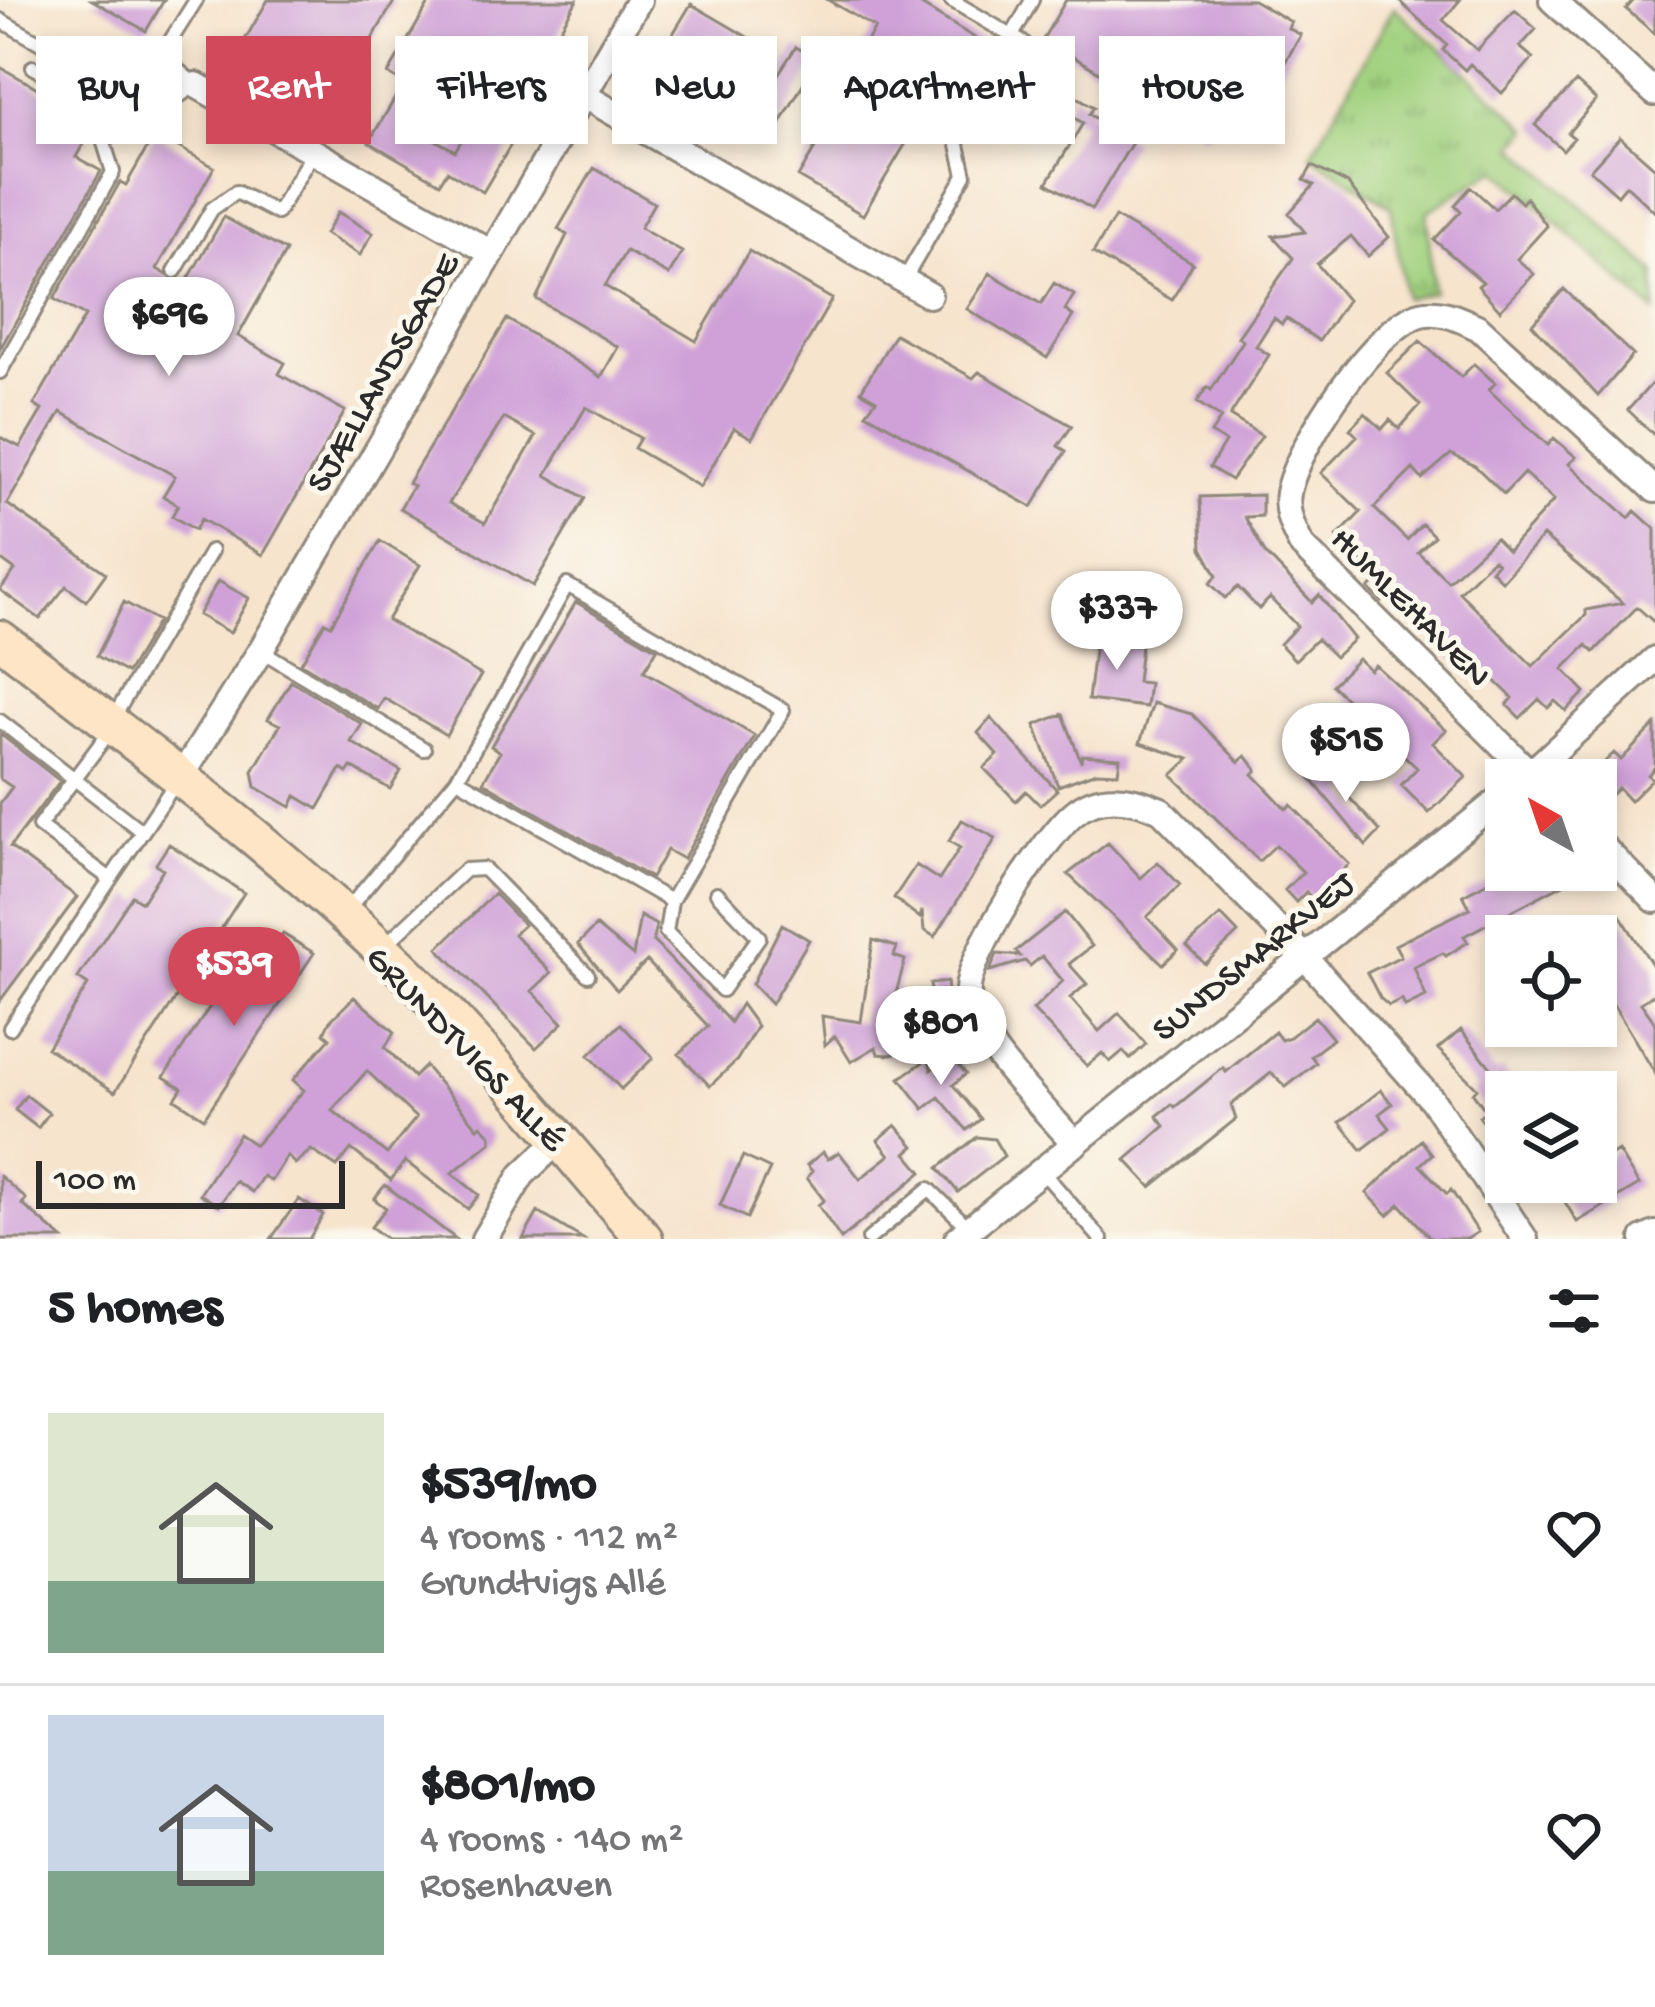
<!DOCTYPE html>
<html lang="en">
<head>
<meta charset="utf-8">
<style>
	:root { --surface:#fff; --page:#f6f6f6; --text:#202124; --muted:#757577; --line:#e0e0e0; --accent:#d1495b }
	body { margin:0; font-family:"Gochi Hand",sans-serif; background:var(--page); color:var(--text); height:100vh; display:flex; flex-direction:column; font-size:45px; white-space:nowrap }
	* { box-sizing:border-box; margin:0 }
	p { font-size:39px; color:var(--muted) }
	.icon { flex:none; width:66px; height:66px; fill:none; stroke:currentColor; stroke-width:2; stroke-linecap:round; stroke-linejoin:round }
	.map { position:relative; height:1239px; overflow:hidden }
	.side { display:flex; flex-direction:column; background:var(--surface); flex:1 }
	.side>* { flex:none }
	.hud { position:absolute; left:36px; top:36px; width:1584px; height:108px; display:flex; gap:24px }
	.needle { width:78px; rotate:320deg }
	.controls { position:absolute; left:1485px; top:759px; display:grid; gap:24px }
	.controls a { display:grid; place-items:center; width:132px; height:132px; border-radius:0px; background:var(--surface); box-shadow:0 6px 18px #0003; font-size:60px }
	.scale { position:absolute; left:36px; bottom:30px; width:309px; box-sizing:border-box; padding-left:12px; border:6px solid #2b2b2b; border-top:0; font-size:33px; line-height:42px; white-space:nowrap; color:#2b2b2b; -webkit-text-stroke:9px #fbf7ec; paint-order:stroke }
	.price { position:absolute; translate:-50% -102px; padding:0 27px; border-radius:42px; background:#fff; color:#222; font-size:39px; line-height:78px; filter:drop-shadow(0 3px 6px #0008) }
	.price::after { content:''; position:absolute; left:50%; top:72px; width:36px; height:27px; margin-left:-18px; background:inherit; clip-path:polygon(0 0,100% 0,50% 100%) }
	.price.current { background:var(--accent); color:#fff }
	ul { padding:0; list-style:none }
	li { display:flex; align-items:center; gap:36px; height:300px; padding:0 48px }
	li+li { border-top:3px solid var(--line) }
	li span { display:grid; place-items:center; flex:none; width:336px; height:240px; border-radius:0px; color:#555 }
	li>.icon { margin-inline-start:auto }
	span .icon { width:144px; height:144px; fill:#fffc; stroke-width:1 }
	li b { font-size:51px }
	h2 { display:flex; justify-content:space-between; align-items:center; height:144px; padding:0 48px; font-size:51px }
	.pill { padding:0 42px; border-radius:0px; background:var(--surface); box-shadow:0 6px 18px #0003; font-size:42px; line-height:108px }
	.pill.current { background:var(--accent); color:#fff }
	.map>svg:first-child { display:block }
	.grass { fill:url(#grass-tufts); stroke:#667e55; stroke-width:3 }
	.building { fill:#cfa1d8; fill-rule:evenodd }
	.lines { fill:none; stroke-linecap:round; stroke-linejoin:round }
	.lane-casing { stroke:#90887c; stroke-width:18 }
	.street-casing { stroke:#90887c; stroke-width:30 }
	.secondary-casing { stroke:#90887c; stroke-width:42 }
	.lane { stroke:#fff; stroke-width:12 }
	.street { stroke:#fff; stroke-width:24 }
	.secondary { stroke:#fee5c5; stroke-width:36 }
	.labels { text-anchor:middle; stroke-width:10; stroke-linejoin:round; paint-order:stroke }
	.street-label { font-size:36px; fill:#2b2b2b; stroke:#fbf7ec }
</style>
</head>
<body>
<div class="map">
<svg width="1655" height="1239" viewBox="0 0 1655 1239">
	<defs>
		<pattern id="grass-tufts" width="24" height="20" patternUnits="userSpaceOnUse" patternTransform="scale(3)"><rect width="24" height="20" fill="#a1d17f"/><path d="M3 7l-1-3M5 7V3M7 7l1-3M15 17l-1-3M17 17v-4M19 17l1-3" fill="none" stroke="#83aa68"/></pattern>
	</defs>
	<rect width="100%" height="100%" fill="#fbf7ec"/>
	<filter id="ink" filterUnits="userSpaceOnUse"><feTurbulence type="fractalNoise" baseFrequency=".00833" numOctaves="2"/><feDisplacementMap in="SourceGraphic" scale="24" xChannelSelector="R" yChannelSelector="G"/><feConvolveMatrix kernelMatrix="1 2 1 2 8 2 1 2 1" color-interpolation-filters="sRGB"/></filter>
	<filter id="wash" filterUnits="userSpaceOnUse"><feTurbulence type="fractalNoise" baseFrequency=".004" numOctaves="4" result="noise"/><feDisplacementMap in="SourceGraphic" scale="48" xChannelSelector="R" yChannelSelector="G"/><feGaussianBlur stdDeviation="2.7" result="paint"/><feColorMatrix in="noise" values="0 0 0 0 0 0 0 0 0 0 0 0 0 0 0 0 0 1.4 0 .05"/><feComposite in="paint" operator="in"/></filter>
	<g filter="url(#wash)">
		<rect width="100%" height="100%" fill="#f6e4cd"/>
		<!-- grass -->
		<path class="grass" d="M1394 7 1529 129 1515 146 1655 272V312L1497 169 1427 212 1433 292 1405 299 1391 207 1311 155Z"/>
		<g id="blocks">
			<!-- building -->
			<path class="building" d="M92 0H164L146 31Z
				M268 0H395L335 102 239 50Z
				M431 0H577L551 45 565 53 483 192 447 171 440 183 369 142 404 83 388 74ZM435 101 472 123 455 151 418 130Z
				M828 0H913L1030 72 993 133 897 78 902 70 863 48 875 28Z
				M1066 0H1253L1291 22 1288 28 1301 35 1258 108 1232 92 1206 135 1043 39Z
				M1398 0H1460L1443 20 1477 50 1515 10 1536 29 1520 47 1533 58 1502 93 1470 64 1465 70 1443 50 1447 45Z
				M1634 0H1655V34L1626 9Z
				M691 4 756 42 707 125 650 91 667 62 659 57Z
				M796 47 817 59 772 139 746 123Z
				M0 67 96 121 76 157 101 171 0 349Z
				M1576 82 1596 100 1568 133 1574 138 1563 150 1535 125Z
				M1074 95 1094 107 1089 114 1133 141 1092 209 1047 183 1083 123 1064 112Z
				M841 104 906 143 863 215 798 177Z
				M155 134 214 167 157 269 185 285 224 217 286 251 238 336 285 363 279 374 345 411 263 555 201 519 195 530 172 516 178 505 163 496 175 476 61 412 7 504 106 573 86 601 66 586 40 619 0 590 15 570 0 559V437L20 447 42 410 34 405 85 316 54 299 120 182 126 185Z
				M1620 137 1655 168V212L1626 185 1618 195 1590 170Z
				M1312 166 1348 184 1389 237 1368 256 1351 236 1317 264 1347 300 1319 341 1286 318 1282 324 1274 318 1256 346 1269 355 1230 416 1262 436 1231 480 1210 467 1225 442 1211 433 1221 418 1197 402 1207 387 1211 390 1243 341 1238 337 1293 258 1273 236 1305 232 1289 213 1314 185 1304 180Z
				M594 168 654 203 640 228 682 252 669 275 626 251 605 286 696 341 749 251 832 299 752 438 734 428 700 487 634 448 640 438 586 407 546 475 585 498 533 586 400 508 413 486 408 483 507 319 601 377 618 347 536 299 567 235 558 229ZM504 418 536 436 485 523 449 503Z
				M1471 187 1495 209 1511 193 1522 203 1526 198 1547 226 1517 259 1534 274 1500 310 1478 286 1483 282 1434 240 1461 211 1455 205Z
				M338 212 373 233 360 255 325 234Z
				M1115 217 1193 263 1172 300 1093 253Z
				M990 273 1041 304 1054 283 1074 295 1065 310 1073 316 1047 358 967 309Z
				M1564 289 1633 355 1598 396 1532 324Z
				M895 334 973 378 979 372 1072 426 1058 446 1066 451 1032 507 866 413 876 400 861 391Z
				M1420 341 1461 377 1474 364 1495 383 1489 390 1548 445 1554 438 1576 457 1569 464 1629 518 1635 511 1655 529V623L1637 607 1594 652 1587 645 1563 669 1585 692 1566 711 1555 701 1548 708 1539 699 1520 718 1507 705 1513 698 1484 670 1470 675 1412 617 1387 598 1382 602 1369 589 1379 578 1337 537 1361 512 1321 473 1357 436 1350 429 1365 413 1382 429 1390 420 1399 429 1420 405 1387 373ZM1451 454 1475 466 1504 494 1524 473 1554 500 1508 551 1495 538 1448 581 1418 552 1434 536 1422 524 1407 540 1374 508 1413 469 1422 479ZM1543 536 1623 603 1586 610V615L1533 666 1459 592 1493 559 1497 563 1491 570 1502 581Z
				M1655 380V436L1628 410Z
				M1262 495V516L1245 517 1265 553 1312 602 1319 595 1354 639 1335 657 1317 639 1295 660 1280 644 1297 626 1270 598 1259 609 1238 587 1225 598 1210 583 1217 576 1202 548 1200 497Z
				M380 541 420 565 387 620 481 675 446 735 384 698 378 709 301 663 325 622 331 625Z
				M218 581 249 598 230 633 198 615Z
				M124 602 158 621 127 673 97 656Z
				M576 602 657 649 644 671 755 736 683 859 667 850 651 878 483 782 500 752 491 746Z
				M1096 634 1127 638 1126 644 1141 646 1137 682 1149 683 1146 707 1088 700Z
				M1358 659 1370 670 1375 665 1446 730 1433 743 1466 777 1429 813 1401 785 1417 768 1332 685Z
				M291 681 362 724 351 742 401 771 390 789 351 767 347 773 341 769 318 809 296 796 291 807 256 787 253 771 280 725 268 719Z
				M1153 703 1192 714 1239 762 1246 756 1257 770 1253 774 1286 809 1291 805 1349 864 1315 902 1306 892 1296 902 1285 890 1303 872 1276 845 1259 861 1172 775 1189 759 1140 743Z
				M1063 714 1081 762 1082 755 1120 758 1118 773 1096 772 1058 786 1035 725Z
				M991 718 1057 790 1040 805 1026 791 1016 801 984 768 998 755 978 733Z
				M1655 725V767L1648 775 1652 779 1630 801 1618 788 1604 802 1596 794V770L1614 753 1621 760Z
				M0 734 60 781 10 847 77 897 0 1001V803L12 787 0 779Z
				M1330 769 1351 786 1345 793 1380 831 1366 846 1311 779Z
				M962 820 996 838 935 937 924 930 922 911 920 918 894 898 916 865 939 880 960 848 949 841Z
				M1108 843 1141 878 1158 862 1180 885 1147 917 1178 950 1163 964 1068 874Z
				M169 844 244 893 115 1092 47 1048 88 985 78 978 132 896 142 902 163 869 156 864Z
				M1511 870H1590L1464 936 1468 942 1446 956 1443 953 1414 967 1426 997 1405 1007 1402 1000 1389 1006 1380 998 1367 973 1401 956 1395 945 1470 908 1463 895Z
				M494 894 524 925 514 934 551 973 532 991 563 1023 536 1048 438 948Z
				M1065 912 1092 946 1069 964 1087 984 1070 998 1099 1031 1119 1013 1146 1044 1130 1059 1123 1051 1110 1062 1102 1053 1087 1066 1033 1010 1063 981 1042 956 1030 966 1025 961 990 971 997 954 1020 956 1016 951Z
				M1221 915 1238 933 1205 964 1187 946Z
				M1620 915 1655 969V993L1641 1003 1655 1023V1073L1609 998 1596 1007V936H1565L1588 916 1600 931Z
				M640 916 656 925 653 941 730 1022 741 1004 757 1026 737 1060 710 1086 679 1054 708 1026 647 961 617 990 578 944 596 926 633 956Z
				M782 924 809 940 771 1004 752 984Z
				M283 934 314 953 204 1118 175 1099 182 1088 164 1077 216 997 232 1008Z
				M873 940 897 947 894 956 905 960 888 1023 921 1017 927 1047 890 1055 878 1054 876 1047 851 1062 835 1036 825 1045 822 1016 861 1022Z
				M947 982 949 1001 932 1002 930 984Z
				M354 997 395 1032 385 1047 414 1077 425 1066 478 1128 481 1125 491 1135V1142L452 1173 479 1195 468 1209 405 1161 391 1180 351 1149 337 1167 311 1150 295 1164 287 1156 271 1181 263 1176 252 1192 235 1181 219 1206 200 1194 239 1134 255 1145 304 1090 293 1080 330 1038 324 1033 329 1022ZM367 1071 416 1118 387 1154 332 1110Z
				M1315 1017 1333 1039 1311 1056 1316 1063 1286 1087 1271 1073 1231 1105 1236 1119 1151 1187 1126 1160 1165 1126 1157 1116 1172 1104 1175 1107 1223 1068 1226 1072 1275 1032 1281 1040 1290 1037Z
				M621 1024 653 1058 621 1089 589 1055Z
				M1461 1030 1495 1073 1502 1069 1519 1092H1506V1128L1494 1137 1479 1116 1486 1111 1473 1093 1477 1088 1438 1049Z
				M950 1054 966 1074 953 1085 981 1119 967 1130 939 1097 924 1109 900 1078 929 1058 931 1070Z
				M1381 1090 1392 1104 1379 1114 1390 1128 1362 1150 1340 1122Z
				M26 1095 49 1113 38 1128 15 1110Z
				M896 1125 914 1146 906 1153 922 1172 841 1239 818 1205 824 1200 807 1178 812 1171 807 1165 823 1152 828 1159 839 1152 860 1179 890 1155 878 1140Z
				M977 1137 994 1139 1004 1156 958 1192 938 1168Z
				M1421 1140 1432 1154 1420 1165 1447 1194 1451 1190 1478 1232 1467 1239H1431L1400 1204 1388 1215 1367 1193Z
				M1618 1151 1639 1185 1577 1222 1553 1182H1596L1606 1171 1601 1162Z
				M743 1156 770 1169 747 1218 720 1205Z
				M0 1176 26 1199 22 1204 63 1239H0Z
				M385 1185 456 1239H387L371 1227 386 1208 374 1199Z
				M299 1199 323 1215 309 1239H271Z
				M538 1212 583 1239H523Z"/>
		</g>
	</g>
	<g filter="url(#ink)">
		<use href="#blocks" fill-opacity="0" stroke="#90887c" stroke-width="3"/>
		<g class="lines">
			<!-- lane casing -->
			<g class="lane-casing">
				<path id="lane" d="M951 0 1025 44
					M0 20 158 110 196 85 161 56 196 0
					M1012 36 1032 0
					M33 67 118 115
					M175 271 212 209 236 192 277 213 313 152
					M904 280 965 175 955 132
					M0 372 113 172 103 140 130 94
					M262 651 424 749
					M114 717 211 551
					M0 721 140 830
					M109 878 39 826 113 727
					M671 901 666 932 722 990 759 937 717 893
					M347 910 457 779 567 585 783 710 671 901 457 779
					M385 945 465 870 484 869 588 975
					M10 1028 176 782
					M1042 1171 1101 1239
					M869 1239 929 1189 969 1228"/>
			</g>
			<!-- street casing -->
			<g class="street-casing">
				<path id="street" d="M1552 0 1655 93
					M196 85 490 252
					M583 95 929 295
					M181 777 261 650 639 0
					M1523 780 1655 659
					M1537 780 1302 546C1293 529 1285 512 1288 493 1296 448 1379 318 1426 313 1445 311 1462 320 1479 328L1655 490
					M1596 840 1655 900
					M1075 1144C1044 1107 973 1042 968 994 964 959 1045 837 1074 813 1100 790 1134 798 1161 810L1305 957 1432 1100 1525 1239
					M484 1239 522 1175 559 1140
					M957 1239 1506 794
					M1644 1239 1655 1234"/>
			</g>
			<!-- secondary casing -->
			<g class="secondary-casing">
				<path id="secondary" d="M0 639C156 758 317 877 452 1019 519 1090 581 1165 644 1239"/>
			</g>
			<!-- lane -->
			<use href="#lane" class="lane"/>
			<!-- street -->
			<use href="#street" class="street"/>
			<!-- secondary -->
			<use href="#secondary" class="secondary"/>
		</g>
	</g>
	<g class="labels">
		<!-- street labels -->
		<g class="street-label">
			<text transform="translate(380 371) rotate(-60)" y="13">SJÆLLANDSGADE</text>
			<text transform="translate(1413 605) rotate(45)" y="13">HUMLEHAVEN</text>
			<text transform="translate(1251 954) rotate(-39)" y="13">SUNDSMARKVEJ</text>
			<text transform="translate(468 1046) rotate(46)" y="13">GRUNDTVIGS ALLÉ</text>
		</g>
	</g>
</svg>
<div class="controls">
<a><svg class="needle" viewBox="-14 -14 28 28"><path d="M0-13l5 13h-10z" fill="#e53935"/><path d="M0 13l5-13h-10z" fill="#757577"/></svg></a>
<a><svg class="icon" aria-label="locate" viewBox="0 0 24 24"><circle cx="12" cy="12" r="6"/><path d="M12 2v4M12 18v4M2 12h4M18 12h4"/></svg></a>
<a><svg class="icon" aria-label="layers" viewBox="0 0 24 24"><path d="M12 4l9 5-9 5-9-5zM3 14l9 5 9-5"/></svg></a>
</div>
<div class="scale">100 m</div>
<b class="price" style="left:169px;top:379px">$696</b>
<b class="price" style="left:1117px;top:673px">$337</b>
<b class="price" style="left:1346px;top:805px">$515</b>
<b class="price current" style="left:234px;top:1029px">$539</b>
<b class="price" style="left:941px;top:1088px">$801</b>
<div class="hud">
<a class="pill">Buy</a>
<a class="pill current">Rent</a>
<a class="pill">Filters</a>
<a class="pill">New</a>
<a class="pill">Apartment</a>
<a class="pill">House</a>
</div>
</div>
<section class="side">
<h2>5 homes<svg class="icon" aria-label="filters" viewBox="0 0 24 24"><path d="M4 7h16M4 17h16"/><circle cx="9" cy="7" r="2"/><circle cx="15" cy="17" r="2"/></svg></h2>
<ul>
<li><span style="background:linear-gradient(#dfe7d0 70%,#7fa58c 0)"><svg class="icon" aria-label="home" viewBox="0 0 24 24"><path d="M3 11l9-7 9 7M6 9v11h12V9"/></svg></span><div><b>$539/mo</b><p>4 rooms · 112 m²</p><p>Grundtvigs Allé</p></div><svg class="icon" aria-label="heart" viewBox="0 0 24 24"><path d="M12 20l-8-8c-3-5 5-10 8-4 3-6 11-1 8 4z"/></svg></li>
<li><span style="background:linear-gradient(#c9d6e8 65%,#7fa58c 0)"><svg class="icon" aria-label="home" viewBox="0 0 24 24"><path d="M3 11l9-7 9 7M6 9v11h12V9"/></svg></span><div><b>$801/mo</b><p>4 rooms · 140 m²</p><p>Rosenhaven</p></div><svg class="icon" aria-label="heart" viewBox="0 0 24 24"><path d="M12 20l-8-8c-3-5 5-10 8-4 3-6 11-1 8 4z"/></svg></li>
</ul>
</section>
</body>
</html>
